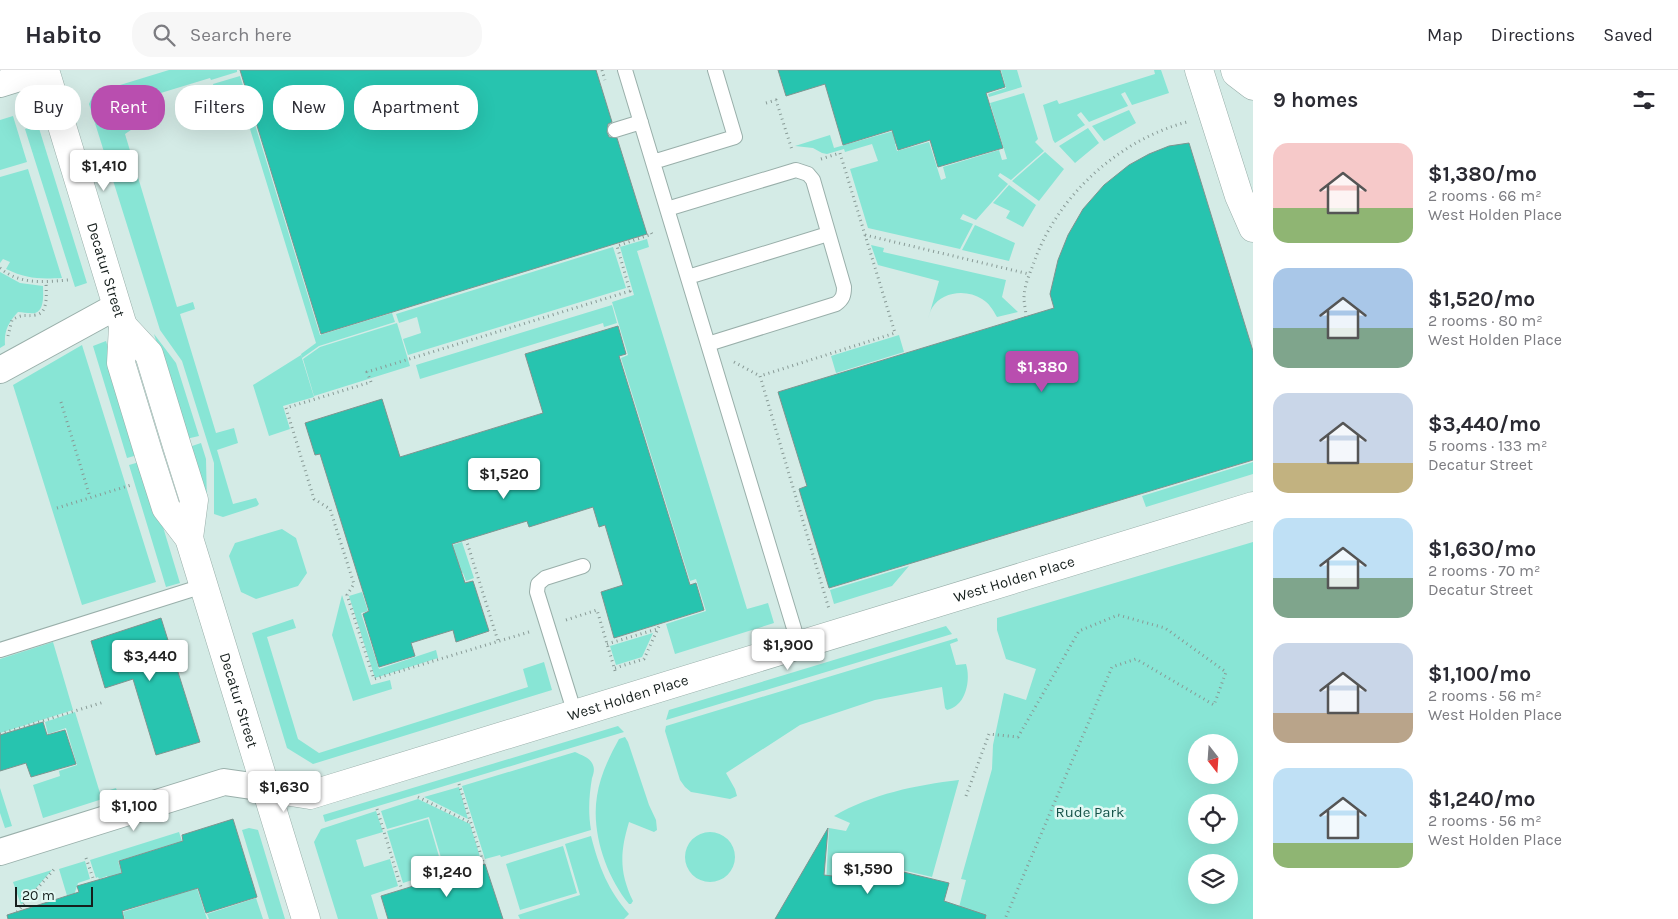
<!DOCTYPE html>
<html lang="en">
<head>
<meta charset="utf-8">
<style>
	:root { --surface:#fff; --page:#f7f7f7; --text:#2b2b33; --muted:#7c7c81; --line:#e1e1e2; --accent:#b94eaf }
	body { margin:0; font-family:Karla,sans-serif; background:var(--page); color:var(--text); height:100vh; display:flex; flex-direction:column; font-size:19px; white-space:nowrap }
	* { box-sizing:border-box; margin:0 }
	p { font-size:16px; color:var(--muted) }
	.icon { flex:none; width:28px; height:28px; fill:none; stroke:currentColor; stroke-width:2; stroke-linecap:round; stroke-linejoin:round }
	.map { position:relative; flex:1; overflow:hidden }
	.sheet { display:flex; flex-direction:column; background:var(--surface); width:425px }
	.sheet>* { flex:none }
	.top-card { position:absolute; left:15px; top:15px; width:475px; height:45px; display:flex; gap:10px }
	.needle { width:32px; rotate:163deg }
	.buttons { position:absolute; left:1188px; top:664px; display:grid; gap:10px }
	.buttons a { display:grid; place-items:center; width:50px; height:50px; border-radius:50%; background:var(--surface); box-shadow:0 5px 20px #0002; font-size:25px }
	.scale { position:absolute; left:15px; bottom:12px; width:78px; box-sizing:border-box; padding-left:5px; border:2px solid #161f1d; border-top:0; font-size:14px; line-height:18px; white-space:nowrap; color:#161f1d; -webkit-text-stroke:4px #e1f8f3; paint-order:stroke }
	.price { position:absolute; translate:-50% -42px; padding:0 11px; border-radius:5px; background:#fff; color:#222; font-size:16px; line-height:32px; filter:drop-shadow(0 1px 2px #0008) }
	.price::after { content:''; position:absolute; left:50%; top:30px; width:15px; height:11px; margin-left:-8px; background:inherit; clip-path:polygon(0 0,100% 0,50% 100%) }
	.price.on { background:var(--accent); color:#fff }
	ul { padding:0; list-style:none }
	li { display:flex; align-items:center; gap:15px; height:125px; padding:0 20px }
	li span { display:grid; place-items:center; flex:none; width:140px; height:100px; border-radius:15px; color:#555 }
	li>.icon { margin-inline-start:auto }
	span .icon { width:60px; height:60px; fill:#fffc; stroke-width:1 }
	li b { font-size:21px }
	h2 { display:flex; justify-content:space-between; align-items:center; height:60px; padding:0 20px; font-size:21px }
	.chip { padding:0 18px; border-radius:20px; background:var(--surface); box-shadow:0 5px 20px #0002; font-size:18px; line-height:45px }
	.chip.on { background:var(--accent); color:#fff }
	header { display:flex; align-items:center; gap:30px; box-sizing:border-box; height:70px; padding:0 25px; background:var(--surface); border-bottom:1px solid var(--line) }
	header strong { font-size:24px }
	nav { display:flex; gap:28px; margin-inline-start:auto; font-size:18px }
	.search { width:350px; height:45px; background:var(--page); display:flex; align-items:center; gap:12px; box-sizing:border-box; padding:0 18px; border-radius:20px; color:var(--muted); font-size:19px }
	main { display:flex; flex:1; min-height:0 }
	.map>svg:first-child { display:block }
	.green { fill:#88e5d5; fill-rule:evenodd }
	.building { fill:#27c4af; stroke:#7f9490 }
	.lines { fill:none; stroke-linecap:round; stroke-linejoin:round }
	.service-casing { stroke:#99afaa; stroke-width:16 }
	.minor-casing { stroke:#99afaa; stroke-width:28 }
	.tertiary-casing { stroke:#99afaa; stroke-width:29 }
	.primary-casing { stroke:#99afaa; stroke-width:29 }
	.path { stroke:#889a96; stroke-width:3; stroke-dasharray:1 4; stroke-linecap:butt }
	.service { stroke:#fff; stroke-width:14 }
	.minor { stroke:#fff; stroke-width:26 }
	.tertiary { stroke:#fff; stroke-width:28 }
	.primary { stroke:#fff; stroke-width:28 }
	.labels { text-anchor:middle; stroke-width:5; stroke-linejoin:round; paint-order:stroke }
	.street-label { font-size:15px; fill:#161f1d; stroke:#e1f8f3 }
	.park-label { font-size:15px; fill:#155249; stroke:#e1f8f3 }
</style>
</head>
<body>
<header>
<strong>Habito</strong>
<div class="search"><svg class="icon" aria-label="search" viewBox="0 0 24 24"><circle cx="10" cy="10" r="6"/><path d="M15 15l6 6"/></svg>Search here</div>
<nav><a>Map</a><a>Directions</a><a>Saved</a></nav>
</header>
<main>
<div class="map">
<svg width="1253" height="849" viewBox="0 0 1253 849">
	<rect width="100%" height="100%" fill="#d4ebe6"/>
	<!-- green -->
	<path class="green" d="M169 0H237V2L211 10 210 8 141 29 147 49 125 64 177 237 193 232 195 239 180 244 216 363 234 358 238 373 217 380 233 434 256 428 259 434 257 436 223 447 214 444V393L182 291 160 260 89 34 94 23Z
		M1001 0H1017L1022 17 989 27 988 24 1006 18Z
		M1154 0H1161L1169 23 1132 35 1125 22 1121 24 1128 36 1089 52 1081 42 1077 45 1085 55 1055 73 1053 70 1043 35 1057 30 1059 34 1155 4Z
		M240 6 320 265 392 243 395 252 319 276 302 288 301 284 316 273 238 20 219 33 213 14Z
		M1024 23 1038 69 1035 72 1044 81 1011 110 1000 103 998 106 1008 114 976 150 963 144 960 149 973 154 960 179 868 158 850 99 878 91 872 74 845 82 844 79 827 84 822 83 813 78 795 76 830 65 834 78 897 60 901 73 895 74 897 81 929 72 941 110 946 108 943 97 999 80 1002 90 1007 89 990 33Z
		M1129 40 1136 53 1104 71 1092 56Z
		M13 46 27 92 0 100V50Z
		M38 55 87 213 75 217 25 59Z
		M1088 58 1099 73 1075 93 1059 76Z
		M1045 82 1064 99 1039 131 1012 111Z
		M28 99 62 208C39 209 27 209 6 199L10 192 3 189 0 193V107Z
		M1009 115 1036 135 1023 157 1006 148 1010 141 993 133Z
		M975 155 1015 173 1009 191 962 180Z
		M647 169 649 177 637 181 747 539 768 533 774 553 675 584 666 554 706 541 696 509 690 511 621 288 628 285 612 232 634 225 620 177Z
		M871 175 884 178 883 182 1006 210 1002 227 1018 242 997 247C993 240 989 233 982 229 967 219 942 221 932 238 930 241 929 246 928 249L939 211 878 195Z
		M613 177 626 218 408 285 403 269 421 263 417 247 399 253 396 244Z
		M0 202 20 213 43 216C43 223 45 240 35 243 30 244 23 242 18 242 8 253 4 261 5 275L0 278Z
		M612 235 617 253 604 257 603 253 420 309 416 295Z
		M397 253 410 296 314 326 303 289 320 277Z
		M154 264 176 293 199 366 186 369Z
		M899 265 904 282 836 303 831 286Z
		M106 271 141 384 127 388 93 276Z
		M82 275 156 512 82 535 13 315Z
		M301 285 314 327 283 336 290 359 269 366 253 315Z
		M201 373 206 389 207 435 189 377Z
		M143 391 180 513 166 517 129 395Z
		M1253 392V404L1146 437 1142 426Z
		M282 459 296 468 307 503 298 516 256 529 241 522 229 486 235 473Z
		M462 472 474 508 466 511 463 503 439 510 437 480Z
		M1253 472V849H956L966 810 961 809 992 699 993 675 1004 623 1026 630 1036 599 1006 589 997 560V548ZM1196 672H1229V705H1196ZM1196 732H1229V765H1196ZM1196 792H1229V825H1196Z
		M909 496 892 516 834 534 830 520Z
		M362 522 368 541 361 543 379 599 436 580 438 588 375 608 349 526Z
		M342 525 371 615 390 610 392 619 353 631 332 565Z
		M293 549 296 558 267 567 298 669 319 683 528 617 523 599 544 592 552 620 313 694 287 678 252 563Z
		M946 556 952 564 666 650 669 640Z
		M653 563 642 587 616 595 610 576Z
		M957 568 958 571 950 574 956 595 966 594C971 610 966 636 947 640L945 638 942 617 875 630 800 655 726 703 735 719 737 726 730 729 697 723 691 722 685 717 680 710 665 661 666 656Z
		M53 572 73 640 0 663V589Z
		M75 642 100 723 116 718 118 724 43 748 33 715 60 706 59 701 77 695 66 658 48 664 45 652Z
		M618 656 624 662 325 752 323 745Z
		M625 667 628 672 649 735 656 750 657 760 654 762 629 752C620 782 619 802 633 831L631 834H629C606 806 591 762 597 726 600 706 609 687 619 669Z
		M575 682C581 685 589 687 592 693 595 698 594 703 592 708 589 726 588 742 591 760L501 787 500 785 485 789 462 716Z
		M959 710 932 807 868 792 864 808 853 807 850 821 826 815 829 758 846 761 850 753 834 746C872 724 916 715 959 710Z
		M459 717 468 749 424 727Z
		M0 718 12 756 5 758 0 743Z
		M418 729 470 754 481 790 445 801 429 747 387 759 381 741Z
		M376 741 383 762 356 770 364 797 390 789 398 816 371 825 378 849H338L314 772 321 759Z
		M428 749 443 800 403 813 387 761Z
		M249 758 258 760 285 849H269L242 760Z
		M179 762 197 817 190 819 176 773 118 791 132 838 110 814 107 806 99 809 98 807 96 808 90 790Z
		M685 787a25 25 0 1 1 50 0a25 25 0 1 1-50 0Z
		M591 766C599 797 608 820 629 844L624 849H520L518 845 580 825 565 774Z
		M563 776 577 823 520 840 506 794Z
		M85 791 90 809 78 813 75 822 83 849H74L59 799Z
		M52 800 21 835 13 812Z
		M197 818 207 849H125L123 842Z
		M256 828 263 849H209L207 844Z"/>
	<!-- building -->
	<path class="building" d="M240 0H596L612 52 608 54 607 62 609 67 617 68 647 164 321 264Z
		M778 0H1000L1005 17 986 23 1003 78 938 97 930 70 898 80 892 60 843 75 825 14 786 26Z
		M1189 73 1253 281V390L829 518 799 419 807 416 778 322 1054 238 1050 224 1058 190 1068 165 1083 139 1104 115 1129 95 1149 84 1169 76Z
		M618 256 626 284 619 286 690 515 696 513 704 540 614 568 601 522 623 515 605 455 599 457 593 437 529 457 527 451 452 474 465 513 473 511 489 561 456 572 453 560 411 573 415 586 379 597 363 544 369 541 320 384 315 385 305 353 382 329 400 387 543 343 525 284Z
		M161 548 200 672 156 685 133 609 105 618 91 571Z
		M43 652 47 665 65 660 76 694 31 707 26 693 0 701V665Z
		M233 749 257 827 206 843 198 818 122 841 124 849H8L7 845 79 822 77 816 122 803 119 791 183 771 182 765Z
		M828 758 824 805 864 810 870 794 949 813 944 831 986 845 985 849H775Z
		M485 794 503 849H388L381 826Z"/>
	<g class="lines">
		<!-- service casing -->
		<g class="service-casing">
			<path id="service" d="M625 0 799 575
				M615 60 641 52
				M653 92 735 67 715 0
				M667 139 796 100 808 104 813 110 844 217C844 225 843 229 836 234L708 274
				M688 207 828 164
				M0 580 203 516
				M575 644 537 522 538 514 545 508 583 496"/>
		</g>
		<!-- minor casing -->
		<g class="minor-casing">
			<path id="minor" d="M0 14 45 0
				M0 300 117 236
				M0 782 224 712 265 718"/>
		</g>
		<!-- tertiary casing -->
		<g class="tertiary-casing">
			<g id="tertiary">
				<path id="s1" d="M45 0 123 256 121 293 149 385 166 438 189 468 306 849"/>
				<path d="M123 256 149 284 177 376 194 430 189 468"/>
				<path id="s2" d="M265 718 310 725 1253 436"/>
			</g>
		</g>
		<!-- primary casing -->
		<g class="primary-casing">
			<path id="primary" d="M1199 0 1239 126 1253 158
				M1235 0 1236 3 1253 16"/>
		</g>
		<!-- path -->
		<path class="path" d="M602 0 605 10
			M766 33 776 30 792 80
			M821 89 840 83 895 263 760 306 829 539
			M865 165 1029 204
			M0 198C20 215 44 212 68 210
			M1026 247C1026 241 1024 234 1024 228 1024 217 1029 205 1033 195 1056 127 1118 70 1187 52
			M8 266 12 250C23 243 25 247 36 245 49 243 46 222 46 212
			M734 292 760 306
			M61 332 90 427
			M57 438 131 415
			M466 469 498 571
			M566 550 597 540 616 604
			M529 562 374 609 347 525 354 514 330 439 314 429 286 338 371 312 367 302 630 221 617 176 652 164 651 162
			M607 574 657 559
			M615 598 644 589 660 554
			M0 664 104 632
			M459 714 483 792
			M966 726 989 664 1018 667 1079 561 1118 545 1165 558 1226 602 1214 635 1136 589 1112 597 1005 849
			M418 727 471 753
			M377 739 401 817
			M86 788 94 811
			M17 842 56 797"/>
		<!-- service -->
		<use href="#service" class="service"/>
		<!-- minor -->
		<use href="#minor" class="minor"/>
		<!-- tertiary -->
		<use href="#tertiary" class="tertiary"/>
		<!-- primary -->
		<use href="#primary" class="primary"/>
	</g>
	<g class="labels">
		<!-- street labels -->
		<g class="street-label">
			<text dy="5" stroke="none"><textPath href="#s1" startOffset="209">Decatur Street</textPath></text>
			<text dy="5" stroke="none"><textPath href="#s2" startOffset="782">West Holden Place</textPath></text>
			<text dy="5" stroke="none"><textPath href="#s2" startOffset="378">West Holden Place</textPath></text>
			<text dy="5" stroke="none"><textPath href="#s1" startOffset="664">Decatur Street</textPath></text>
		</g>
		<!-- park labels -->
		<g class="park-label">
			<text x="1090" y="747">Rude Park</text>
		</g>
	</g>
</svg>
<div class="buttons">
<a><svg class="needle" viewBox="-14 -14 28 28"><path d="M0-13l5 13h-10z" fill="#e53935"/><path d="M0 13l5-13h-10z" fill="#7c7c81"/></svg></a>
<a><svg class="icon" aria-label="locate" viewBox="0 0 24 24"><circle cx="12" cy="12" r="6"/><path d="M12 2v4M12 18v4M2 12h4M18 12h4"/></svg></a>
<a><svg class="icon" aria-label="layers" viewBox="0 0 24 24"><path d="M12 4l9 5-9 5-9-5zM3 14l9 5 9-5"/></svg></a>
</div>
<div class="scale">20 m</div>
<b class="price" style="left:104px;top:122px">$1,410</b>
<b class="price on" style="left:1042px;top:323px">$1,380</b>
<b class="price" style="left:504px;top:430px">$1,520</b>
<b class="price" style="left:788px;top:601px">$1,900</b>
<b class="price" style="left:150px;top:612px">$3,440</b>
<b class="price" style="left:284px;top:743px">$1,630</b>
<b class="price" style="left:134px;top:762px">$1,100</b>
<b class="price" style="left:868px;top:825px">$1,590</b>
<b class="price" style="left:447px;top:828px">$1,240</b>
<div class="top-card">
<a class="chip">Buy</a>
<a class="chip on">Rent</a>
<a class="chip">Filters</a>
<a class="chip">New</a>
<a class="chip">Apartment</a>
</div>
</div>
<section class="sheet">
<h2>9 homes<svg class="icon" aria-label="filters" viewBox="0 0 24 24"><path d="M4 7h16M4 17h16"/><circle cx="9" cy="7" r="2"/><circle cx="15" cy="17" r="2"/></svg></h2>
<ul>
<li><span style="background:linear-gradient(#f6c9c9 65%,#8fb573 0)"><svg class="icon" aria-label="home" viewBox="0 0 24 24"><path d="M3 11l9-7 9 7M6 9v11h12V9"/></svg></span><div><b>$1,380/mo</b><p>2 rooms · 66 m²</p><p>West Holden Place</p></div></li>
<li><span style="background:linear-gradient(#a9c7e8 60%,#7fa58c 0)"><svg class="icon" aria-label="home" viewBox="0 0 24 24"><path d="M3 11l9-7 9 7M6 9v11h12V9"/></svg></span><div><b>$1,520/mo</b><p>2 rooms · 80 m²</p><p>West Holden Place</p></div></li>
<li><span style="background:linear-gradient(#c9d6e8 70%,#c2b280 0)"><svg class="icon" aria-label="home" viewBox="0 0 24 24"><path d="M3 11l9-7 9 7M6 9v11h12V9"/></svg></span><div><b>$3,440/mo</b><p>5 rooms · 133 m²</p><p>Decatur Street</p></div></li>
<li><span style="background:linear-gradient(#bfe0f5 60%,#7fa58c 0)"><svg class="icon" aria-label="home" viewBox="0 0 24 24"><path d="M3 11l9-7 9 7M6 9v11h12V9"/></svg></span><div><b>$1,630/mo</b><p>2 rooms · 70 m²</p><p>Decatur Street</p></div></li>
<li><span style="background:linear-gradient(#c9d6e8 70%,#b9a48a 0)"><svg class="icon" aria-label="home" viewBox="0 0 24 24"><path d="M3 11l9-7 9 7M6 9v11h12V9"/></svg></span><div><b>$1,100/mo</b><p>2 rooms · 56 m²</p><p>West Holden Place</p></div></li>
<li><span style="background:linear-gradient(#bfe0f5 75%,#8fb573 0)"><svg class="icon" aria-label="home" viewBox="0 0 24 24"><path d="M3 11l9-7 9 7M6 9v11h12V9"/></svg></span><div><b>$1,240/mo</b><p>2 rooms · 56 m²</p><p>West Holden Place</p></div></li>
</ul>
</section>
</main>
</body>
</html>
